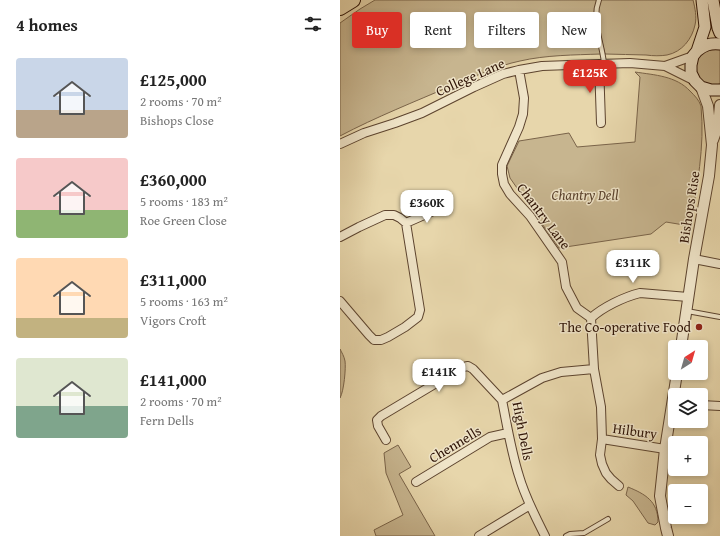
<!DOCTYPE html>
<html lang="en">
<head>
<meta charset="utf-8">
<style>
	:root { --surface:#fff; --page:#f6f6f6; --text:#222; --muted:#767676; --accent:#d93025 }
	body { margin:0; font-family:"Gentium Book Plus",serif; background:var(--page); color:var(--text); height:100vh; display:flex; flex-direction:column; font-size:15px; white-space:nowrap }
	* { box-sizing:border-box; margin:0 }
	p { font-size:13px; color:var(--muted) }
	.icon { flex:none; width:22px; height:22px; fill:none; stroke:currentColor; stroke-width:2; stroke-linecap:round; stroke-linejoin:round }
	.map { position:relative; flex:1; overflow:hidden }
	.side { display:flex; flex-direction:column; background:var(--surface); width:340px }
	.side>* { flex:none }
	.hud { position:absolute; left:12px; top:12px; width:308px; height:36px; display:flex; gap:8px }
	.needle { width:26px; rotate:37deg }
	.controls { position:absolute; left:328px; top:340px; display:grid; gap:8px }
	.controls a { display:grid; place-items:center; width:40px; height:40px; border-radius:4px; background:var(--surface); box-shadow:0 2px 6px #0003; font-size:20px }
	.price { position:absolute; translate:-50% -34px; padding:0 9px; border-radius:8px; background:#fff; color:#222; font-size:13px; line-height:26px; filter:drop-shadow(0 1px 2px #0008) }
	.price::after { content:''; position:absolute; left:50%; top:24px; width:12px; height:9px; margin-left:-6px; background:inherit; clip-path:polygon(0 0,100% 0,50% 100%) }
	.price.selected { background:var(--accent); color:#fff }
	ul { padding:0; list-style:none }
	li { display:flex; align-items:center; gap:12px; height:100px; padding:0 16px }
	li span { display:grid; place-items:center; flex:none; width:112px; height:80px; border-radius:4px; color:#555 }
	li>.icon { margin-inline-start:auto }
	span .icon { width:48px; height:48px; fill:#fffc; stroke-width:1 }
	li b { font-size:17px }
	h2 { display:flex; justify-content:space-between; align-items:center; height:48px; padding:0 16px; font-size:17px }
	.chip { padding:0 14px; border-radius:4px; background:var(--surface); box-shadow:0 2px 6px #0003; font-size:14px; line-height:36px }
	.chip.selected { background:var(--accent); color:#fff }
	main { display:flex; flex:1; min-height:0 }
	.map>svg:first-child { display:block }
	.green { fill:#c7b58f; stroke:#7a644a }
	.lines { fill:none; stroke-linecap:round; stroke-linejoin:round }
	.service-casing { stroke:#5c432e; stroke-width:6 }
	.minor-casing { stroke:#5c432e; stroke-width:10 }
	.tertiary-casing { stroke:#5c432e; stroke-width:12 }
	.secondary-casing { stroke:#2d1205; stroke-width:13 }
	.motorway-casing { stroke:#2d1205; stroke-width:16 }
	.service { stroke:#efe4c8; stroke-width:4 }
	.minor { stroke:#efe4c8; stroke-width:8 }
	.tertiary { stroke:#efe4c8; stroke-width:10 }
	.secondary { stroke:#efe4c8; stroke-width:11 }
	.motorway { stroke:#e7d6ab; stroke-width:14 }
	.poi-dot { fill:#8f2418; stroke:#efe4c8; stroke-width:1.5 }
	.labels { text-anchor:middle; stroke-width:3; stroke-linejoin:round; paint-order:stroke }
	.street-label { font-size:14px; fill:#2d1205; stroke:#efe4c8 }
	.park-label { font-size:14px; font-style:italic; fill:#5b432e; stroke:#efe4c8 }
	.poi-label { font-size:14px; fill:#2d1205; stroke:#efe4c8; text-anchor:end }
</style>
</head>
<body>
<main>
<section class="side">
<h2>4 homes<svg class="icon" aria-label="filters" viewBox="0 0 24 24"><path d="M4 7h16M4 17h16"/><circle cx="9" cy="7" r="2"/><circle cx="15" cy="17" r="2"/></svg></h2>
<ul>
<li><span style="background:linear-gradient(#c9d6e8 65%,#b9a48a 0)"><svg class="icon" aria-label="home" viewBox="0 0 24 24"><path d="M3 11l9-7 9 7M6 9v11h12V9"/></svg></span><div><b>£125,000</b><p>2 rooms · 70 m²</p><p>Bishops Close</p></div></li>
<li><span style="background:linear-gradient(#f6c9c9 65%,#8fb573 0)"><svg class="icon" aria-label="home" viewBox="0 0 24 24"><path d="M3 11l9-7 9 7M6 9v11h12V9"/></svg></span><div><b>£360,000</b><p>5 rooms · 183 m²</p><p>Roe Green Close</p></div></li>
<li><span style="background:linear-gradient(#ffd9b3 75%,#c2b280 0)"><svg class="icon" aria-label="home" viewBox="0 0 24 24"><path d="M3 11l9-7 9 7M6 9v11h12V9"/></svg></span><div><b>£311,000</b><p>5 rooms · 163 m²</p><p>Vigors Croft</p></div></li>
<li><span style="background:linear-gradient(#dfe7d0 60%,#7fa58c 0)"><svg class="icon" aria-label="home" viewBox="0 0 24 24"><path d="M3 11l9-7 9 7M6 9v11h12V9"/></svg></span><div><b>£141,000</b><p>2 rooms · 70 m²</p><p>Fern Dells</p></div></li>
</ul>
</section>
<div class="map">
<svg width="380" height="536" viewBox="0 0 380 536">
	<rect width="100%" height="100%" fill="#e7d6ab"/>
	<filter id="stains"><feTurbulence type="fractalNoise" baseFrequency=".005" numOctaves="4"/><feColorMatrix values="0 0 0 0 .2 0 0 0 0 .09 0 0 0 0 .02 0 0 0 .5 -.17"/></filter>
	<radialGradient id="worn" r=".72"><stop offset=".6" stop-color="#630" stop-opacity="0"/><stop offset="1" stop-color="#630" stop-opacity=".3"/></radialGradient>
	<!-- green -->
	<path class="green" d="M35 0H353C355 8 357 17 355 25 352 39 342 52 327 55 321 56 313 56 306 55 292 55 279 54 265 54L258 25 261 54C234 55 206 55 180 61 156 66 134 77 111 86 74 102 36 117 0 136V23L20 9Z
		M367 49H380V84L375 85 364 83 360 79 357 74 356 62 358 57Z
		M295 72C315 75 336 76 350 91 355 96 359 100 361 106 365 147 357 186 350 226L326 222 311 234 219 248 170 178 167 166 179 141 229 133 237 147 295 142 300 77Z
		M0 349C2 353 4 356 5 361 6 368 4 391 0 398Z
		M58 445 71 467 59 474 95 536H36L34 530 63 515 46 473 44 453Z
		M288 487C305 494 318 501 318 522L315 525 308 523 293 501 286 495Z"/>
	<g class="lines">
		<!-- service casing -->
		<g class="service-casing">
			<path id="service" d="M259 0C251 20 262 43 264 63
				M347 311 380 317
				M226 536 230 534 244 533 268 519"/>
		</g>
		<!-- minor casing -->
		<g class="minor-casing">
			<path id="minor" d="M259 64 261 123
				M325 66 353 56
				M179 70 184 98 183 114 179 127 162 165V174L164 184 170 194 190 216 222 262 226 287 237 308 251 318 254 369 261 407 262 439 260 455 262 464 266 473 271 479 279 486
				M0 144 24 133 55 123 82 113 134 87 163 74 179 70 202 66 230 65 290 63 325 66 355 81
				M66 223 100 208
				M0 237 19 227 45 215H54L60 218 66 223 80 310 78 317 65 327 48 337 41 340H34L29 335 0 301
				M354 259 380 264
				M251 318C263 307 284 297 300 293L348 297
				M361 405 380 406
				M262 439 325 449
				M46 440 38 426 37 420 41 416 123 367 128 366 133 369 162 400
				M76 482 150 437 168 433
				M139 536 190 505
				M205 536C195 516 185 497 179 476 171 451 167 425 162 400L202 378 221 372 254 369"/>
		</g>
		<!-- tertiary casing -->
		<g class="tertiary-casing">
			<path id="tertiary" d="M373 140 378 126 380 105
				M341 347 354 259 369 176 372 145 368 106 361 87
				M328 536 326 528 320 496 325 449 337 373"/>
		</g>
		<!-- secondary casing -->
		<g class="secondary-casing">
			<path id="secondary" d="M362 0 365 27 357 51 353 56 351 65V73L355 81 361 87 371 90H380
				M373 0 378 28 380 33
				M357 51C364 45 370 43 380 44"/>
		</g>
		<!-- motorway casing -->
		<g class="motorway-casing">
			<path id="motorway" d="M0 8 13 0"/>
		</g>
		<!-- service -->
		<use href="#service" class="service"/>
		<!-- minor -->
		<use href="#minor" class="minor"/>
		<!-- tertiary -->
		<use href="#tertiary" class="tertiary"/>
		<!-- secondary -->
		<use href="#secondary" class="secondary"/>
		<!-- motorway -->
		<use href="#motorway" class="motorway"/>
	</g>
	<!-- markers -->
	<circle class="poi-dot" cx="359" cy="327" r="4"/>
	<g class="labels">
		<!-- street labels -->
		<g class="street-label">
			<text transform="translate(130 77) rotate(-24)" y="5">College Lane</text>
			<text transform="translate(349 207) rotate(-81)" y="5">Bishops Rise</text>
			<text transform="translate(204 216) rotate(53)" y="5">Chantry Lane</text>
			<text transform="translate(183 431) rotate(79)" y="5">High Dells</text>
			<text transform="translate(295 431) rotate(8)" y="5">Hilbury</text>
			<text transform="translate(115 444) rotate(-31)" y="5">Chennells</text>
		</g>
		<!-- park labels -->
		<g class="park-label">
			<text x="245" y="200">Chantry Dell</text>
		</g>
		<!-- poi labels -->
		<g class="poi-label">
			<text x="351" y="332">The Co-operative Food</text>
		</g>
	</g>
	<rect width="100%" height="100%" filter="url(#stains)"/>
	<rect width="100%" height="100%" fill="url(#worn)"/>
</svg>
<div class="controls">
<a><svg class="needle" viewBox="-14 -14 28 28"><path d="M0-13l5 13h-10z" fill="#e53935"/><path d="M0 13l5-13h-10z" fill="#767676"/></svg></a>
<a><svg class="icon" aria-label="layers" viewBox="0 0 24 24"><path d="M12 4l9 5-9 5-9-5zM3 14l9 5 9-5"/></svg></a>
<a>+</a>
<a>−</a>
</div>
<b class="price selected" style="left:250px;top:94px">£125K</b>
<b class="price" style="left:87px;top:224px">£360K</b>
<b class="price" style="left:293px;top:284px">£311K</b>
<b class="price" style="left:99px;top:393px">£141K</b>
<div class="hud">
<a class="chip selected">Buy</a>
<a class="chip">Rent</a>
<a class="chip">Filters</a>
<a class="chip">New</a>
</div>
</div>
</main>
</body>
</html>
